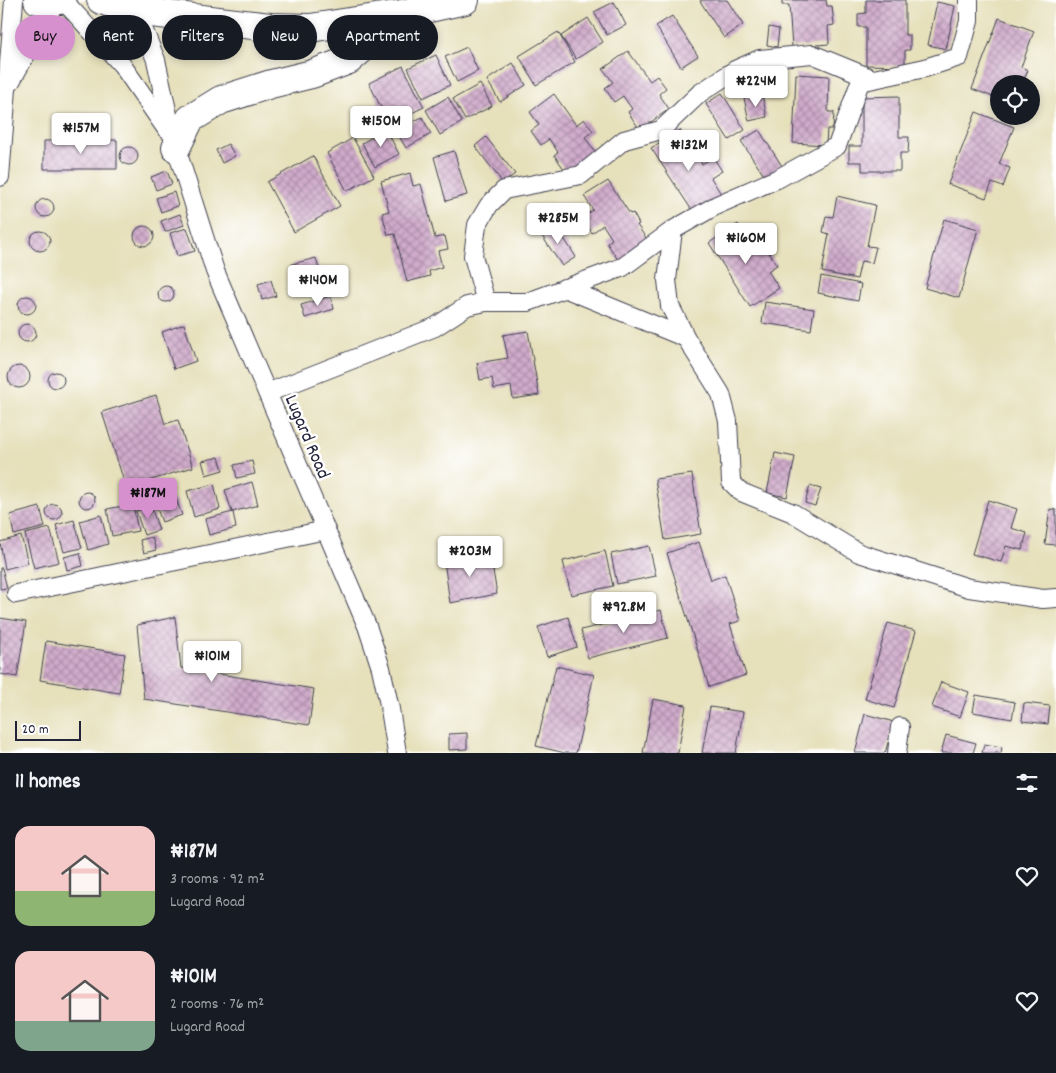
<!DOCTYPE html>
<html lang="en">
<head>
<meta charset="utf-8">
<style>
	:root { --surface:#171b24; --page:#20242c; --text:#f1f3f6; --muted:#9ea1a6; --accent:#d690ce }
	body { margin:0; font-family:Dekko,sans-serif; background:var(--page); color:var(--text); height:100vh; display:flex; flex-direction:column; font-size:19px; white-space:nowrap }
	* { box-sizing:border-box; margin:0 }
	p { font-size:16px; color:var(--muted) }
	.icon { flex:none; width:28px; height:28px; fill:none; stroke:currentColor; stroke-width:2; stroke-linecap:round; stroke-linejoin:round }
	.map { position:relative; height:753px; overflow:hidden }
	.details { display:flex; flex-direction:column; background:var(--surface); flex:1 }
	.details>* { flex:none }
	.top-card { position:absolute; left:15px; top:15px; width:500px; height:45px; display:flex; gap:10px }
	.fabs { position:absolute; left:990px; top:75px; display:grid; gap:10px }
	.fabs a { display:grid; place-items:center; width:50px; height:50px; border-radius:50%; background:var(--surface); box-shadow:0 2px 8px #0003; font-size:25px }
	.scale { position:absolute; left:15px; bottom:12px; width:66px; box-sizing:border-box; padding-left:5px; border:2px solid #22223b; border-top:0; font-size:14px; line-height:18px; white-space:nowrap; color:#22223b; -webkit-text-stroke:4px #fff; paint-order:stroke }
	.price { position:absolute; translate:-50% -42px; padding:0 11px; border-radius:5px; background:#fff; color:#222; font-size:16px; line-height:32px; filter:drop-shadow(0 1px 2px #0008) }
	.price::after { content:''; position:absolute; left:50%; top:30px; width:15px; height:11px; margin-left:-8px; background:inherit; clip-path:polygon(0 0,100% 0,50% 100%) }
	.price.on { background:var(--accent); color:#111 }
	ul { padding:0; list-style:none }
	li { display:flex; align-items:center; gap:15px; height:125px; padding:0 15px }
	li span { display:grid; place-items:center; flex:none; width:140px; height:100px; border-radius:15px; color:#555 }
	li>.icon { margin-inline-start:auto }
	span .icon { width:60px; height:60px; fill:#fffc; stroke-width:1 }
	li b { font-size:21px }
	h2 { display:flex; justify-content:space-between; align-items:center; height:60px; padding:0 15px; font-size:21px }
	.tag { padding:0 18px; border-radius:22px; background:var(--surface); box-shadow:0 2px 8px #0003; font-size:18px; line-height:45px }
	.tag.on { background:var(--accent); color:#111 }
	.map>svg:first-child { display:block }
	.building { fill:url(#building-cross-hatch) }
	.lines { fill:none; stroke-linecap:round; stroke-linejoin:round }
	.street-casing { stroke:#3f3e4e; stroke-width:20 }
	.primary-casing { stroke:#3f3e4e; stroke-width:30 }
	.street { stroke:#fff; stroke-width:18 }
	.primary { stroke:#fff; stroke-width:28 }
	.labels { text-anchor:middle; stroke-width:5; stroke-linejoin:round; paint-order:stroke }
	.street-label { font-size:19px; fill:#22223b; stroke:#fff }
</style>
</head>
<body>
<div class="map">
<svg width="1056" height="753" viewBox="0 0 1056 753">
	<defs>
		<pattern id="building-cross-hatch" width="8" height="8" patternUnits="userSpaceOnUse" patternTransform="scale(1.25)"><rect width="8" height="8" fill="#d0abcb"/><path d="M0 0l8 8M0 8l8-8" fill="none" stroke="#a88ba6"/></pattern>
	</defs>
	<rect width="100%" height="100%" fill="#fff"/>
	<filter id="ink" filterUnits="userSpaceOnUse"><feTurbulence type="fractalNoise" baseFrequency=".02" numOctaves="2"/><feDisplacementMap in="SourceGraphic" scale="10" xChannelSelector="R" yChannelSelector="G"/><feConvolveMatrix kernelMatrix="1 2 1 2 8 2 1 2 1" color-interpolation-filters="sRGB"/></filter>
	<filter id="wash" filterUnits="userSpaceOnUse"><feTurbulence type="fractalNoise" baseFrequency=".0096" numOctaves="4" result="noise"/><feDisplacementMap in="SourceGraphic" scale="20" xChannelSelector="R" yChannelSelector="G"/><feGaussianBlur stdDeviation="1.12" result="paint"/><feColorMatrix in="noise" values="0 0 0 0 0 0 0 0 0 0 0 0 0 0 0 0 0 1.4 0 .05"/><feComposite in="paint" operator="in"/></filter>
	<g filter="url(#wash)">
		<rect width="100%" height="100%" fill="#e6e0bb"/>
		<g id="blocks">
			<!-- building -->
			<path class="building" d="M702 0H727L743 25 724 38 700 1Z
				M782 0H826L827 6H832L834 25 828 26 829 44 792 47 789 5H782Z
				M866 0H905V35H910V50H905V66L866 65V27H858V14L866 13Z
				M614 2 626 25 607 35 594 12Z
				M937 2 955 6 946 49 928 45Z
				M672 16 698 56 681 67 656 26Z
				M588 18 603 42 576 59 561 36Z
				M999 18 1034 31 1021 67 1028 70 1022 84 1015 82 1014 84H999V99L972 89Z
				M769 27 779 29 777 47 767 45Z
				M558 32 575 62 536 85 519 56Z
				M467 47 478 71 457 82 445 57Z
				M628 51 650 81 657 76 666 88 659 94 669 109 640 130 628 112 632 109 623 96 614 102 605 88 613 82 603 69Z
				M436 55 450 85 423 98 408 68Z
				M513 63 526 85 500 102 487 80Z
				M403 66 424 107 389 124 369 83Z
				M796 74 829 76 828 112H834L833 129H827L826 145 793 143Z
				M480 84 492 106 465 120 453 99Z
				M722 93 745 130 729 140 706 104Z
				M554 94 576 125 584 119 593 131 585 137 596 153 567 173 554 155 558 152 549 139 541 145 531 131 539 125 530 112Z
				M762 94 767 117 749 121 744 98Z
				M899 96V137H909L908 153H900V171H862V162H849V146H862V97Z
				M448 97 462 122 440 135 426 110Z
				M976 112 1014 127 999 164 1010 168 1003 187 992 183 986 198 948 184Z
				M422 117 431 134 406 148 396 131Z
				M386 129 399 154 375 167 362 143Z
				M680 130 702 164 713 157 722 171 711 178 723 197 695 215 651 148Z
				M759 130 782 166 765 177 741 141Z
				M486 137 515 174 503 183 475 146Z
				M353 138 374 176 347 191 327 153Z
				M117 140V169H44V141Z
				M228 144 235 156 222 163 216 150Z
				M120 156a9 9 0 1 1 18 0a9 9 0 1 1-18 0Z
				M454 151 467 195 446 201 434 157Z
				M313 156 340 206 294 232 267 182Z
				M167 171 172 184 156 190 151 177Z
				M410 173 413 186 421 184 435 238 445 236 448 249 438 251 442 267 429 271 430 276 407 282 395 234 388 235 382 213 389 211 381 181Z
				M608 181 630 214 633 213 639 224 637 225 650 244 620 263 607 243 612 239 603 225 592 233 583 217 593 210 584 196Z
				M174 192 178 206 161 212 156 198Z
				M837 196 875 205 867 246 876 247 872 263 861 261 857 279 822 272 829 234 823 232 826 216 833 217Z
				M36 208a9 9 0 1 1 18 0a9 9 0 1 1-18 0Z
				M180 214 184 225 165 232 161 221Z
				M944 219 978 229 959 298 925 288Z
				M554 223 576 257 562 266 540 233Z
				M738 224 756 252 765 246 777 265 768 271 779 288 750 307 709 243Z
				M134 236a10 10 0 1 1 20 0a10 10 0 1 1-20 0Z
				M187 228 195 251 177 256 170 233Z
				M30 241a10 10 0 1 1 20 0a10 10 0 1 1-20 0Z
				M316 258 320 273 296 279 292 264Z
				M821 276 861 284 858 301 818 293Z
				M271 280 276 296 262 300 258 284Z
				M158 294a8 8 0 1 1 16 0a8 8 0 1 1-16 0Z
				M331 296 334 309 305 318 301 305Z
				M18 305a9 9 0 1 1 18 0a9 9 0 1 1-18 0Z
				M765 302 814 309 811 330 762 323Z
				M184 324 196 361 174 369 162 332Z
				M18 333a9 9 0 1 1 18 0a9 9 0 1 1-18 0Z
				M528 331 539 395 513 399 511 386 494 389 492 378 480 380 477 363 508 358 503 335Z
				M8 377a11 11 0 1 1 22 0a11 11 0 1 1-22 0Z
				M48 380a8 8 0 1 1 16 0a8 8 0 1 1-16 0Z
				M156 395 165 424 178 420 193 467 126 488 102 412Z
				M775 453 795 457 787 497 767 493Z
				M219 457 223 470 206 475 202 461Z
				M252 461 255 474 237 478 234 465Z
				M692 474 701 534 665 540 655 479Z
				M252 482 258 505 232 512 225 490Z
				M214 484 220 509 194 517 187 491Z
				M810 486 821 489 815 506 805 503Z
				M79 500a8 8 0 1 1 16 0a8 8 0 1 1-16 0Z
				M176 499 182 515 162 522 156 506Z
				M988 500 1017 509 1011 528 1027 533 1022 550 1006 546 1001 562 972 554Z
				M133 504 138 531 112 536 107 509Z
				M46 512a8 8 0 1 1 16 0a8 8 0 1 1-16 0Z
				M151 506 159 530 144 535 136 511Z
				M40 507 45 527 14 535 10 515Z
				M1050 509 1056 510V545L1045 544Z
				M233 512 236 528 209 535 205 519Z
				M101 515 108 544 88 550 80 521Z
				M74 520 82 548 64 552 56 525Z
				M50 528 59 562 34 568 25 534Z
				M21 536 28 563 5 569 0 542Z
				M152 537 156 550 144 553 140 540Z
				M699 542 711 580 725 575 740 621 730 624 746 675 709 687 667 553Z
				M649 546 656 576 617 584 611 554Z
				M605 551 613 586 571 595 563 561Z
				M80 553 83 566 67 570 64 557Z
				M490 553 497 594 450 603 444 561Z
				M0 568H2L7 588 0 589Z
				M661 610 668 638 588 658 581 630Z
				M175 617 181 668 314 689 309 725 144 699 137 625Z
				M568 617 577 647 547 657 538 627Z
				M0 618 26 622 17 677 0 674Z
				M888 623 916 631 894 708 865 699Z
				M46 641 125 654 119 693 40 680Z
				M556 666 594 675 576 753H565L536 746Z
				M941 682 969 692 960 717 932 707Z
				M976 695 1015 702 1012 719 973 712Z
				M653 699 686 705 678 753H643Z
				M1024 703 1050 706 1048 724 1022 721Z
				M710 707 743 712 736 753H702Z
				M865 714 894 722 885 753H855Z
				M467 733V749L449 750V734Z
				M946 735 976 743 973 753H941Z
				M984 744 1002 747 1001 753H982Z"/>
		</g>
	</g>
	<g filter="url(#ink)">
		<use href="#blocks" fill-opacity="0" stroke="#3f3e4e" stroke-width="1"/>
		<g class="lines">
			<!-- street casing -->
			<g class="street-casing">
				<path id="street" d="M63 0 122 65 167 130
					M133 4 156 60 173 138 215 271 367 626 381 668 390 709 397 753
					M11 81 56 1
					M0 177 14 0
					M673 230 667 280 670 306 686 338 721 394 728 421 731 482 741 492 793 513 859 553 969 588 1043 599 1056 598
					M564 288 686 338
					M486 302 473 256 477 225 489 205 504 190 581 175 624 140 661 130 700 93 735 70 760 59 812 54 873 79
					M267 393 435 327 467 306 486 302H528L623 267 673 230 717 205 779 178 837 146 860 82 925 68 959 57 969 21V0
					M16 594 326 530
					M897 753 900 727"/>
			</g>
			<!-- primary casing -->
			<g class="primary-casing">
				<path id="primary" d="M38 0 45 1 60 0
					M101 0 135 11 270 27 310 28 402 14 465 0
					M176 148 190 119 221 100 271 84 312 74 349 60 402 14"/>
			</g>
			<!-- street -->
			<use href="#street" class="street"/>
			<!-- primary -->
			<use href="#primary" class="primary"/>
		</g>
	</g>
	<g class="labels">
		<!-- street labels -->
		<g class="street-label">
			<text transform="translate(309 436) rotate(67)" y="7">Lugard Road</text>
		</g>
	</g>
</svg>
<div class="fabs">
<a><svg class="icon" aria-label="locate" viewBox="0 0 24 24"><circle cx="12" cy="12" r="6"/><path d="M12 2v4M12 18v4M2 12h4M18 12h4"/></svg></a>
</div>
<div class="scale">20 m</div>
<b class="price" style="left:756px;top:108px">₦224M</b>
<b class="price" style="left:381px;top:148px">₦150M</b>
<b class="price" style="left:81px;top:155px">₦157M</b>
<b class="price" style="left:689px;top:172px">₦132M</b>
<b class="price" style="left:558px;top:245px">₦285M</b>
<b class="price" style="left:746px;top:265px">₦160M</b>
<b class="price" style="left:318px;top:307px">₦140M</b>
<b class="price on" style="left:148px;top:520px">₦187M</b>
<b class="price" style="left:470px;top:578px">₦203M</b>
<b class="price" style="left:624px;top:634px">₦92.8M</b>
<b class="price" style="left:212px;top:683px">₦101M</b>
<div class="top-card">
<a class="tag on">Buy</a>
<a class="tag">Rent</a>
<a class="tag">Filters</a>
<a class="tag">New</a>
<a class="tag">Apartment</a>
</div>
</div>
<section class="details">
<h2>11 homes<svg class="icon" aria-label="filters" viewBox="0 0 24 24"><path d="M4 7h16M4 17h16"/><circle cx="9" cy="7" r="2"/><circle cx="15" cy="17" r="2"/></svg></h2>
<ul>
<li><span style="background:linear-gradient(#f6c9c9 65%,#8fb573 0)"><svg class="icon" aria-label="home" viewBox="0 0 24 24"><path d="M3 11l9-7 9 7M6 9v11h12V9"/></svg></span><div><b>₦187M</b><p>3 rooms · 92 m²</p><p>Lugard Road</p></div><svg class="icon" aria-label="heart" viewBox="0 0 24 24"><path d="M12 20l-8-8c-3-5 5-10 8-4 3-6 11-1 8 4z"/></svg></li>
<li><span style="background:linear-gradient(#f6c9c9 70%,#7fa58c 0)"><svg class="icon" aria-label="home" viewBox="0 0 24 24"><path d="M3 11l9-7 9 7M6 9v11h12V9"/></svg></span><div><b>₦101M</b><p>2 rooms · 76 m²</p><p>Lugard Road</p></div><svg class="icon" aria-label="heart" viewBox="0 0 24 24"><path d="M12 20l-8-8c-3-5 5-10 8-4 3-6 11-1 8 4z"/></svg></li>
</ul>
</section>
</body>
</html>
